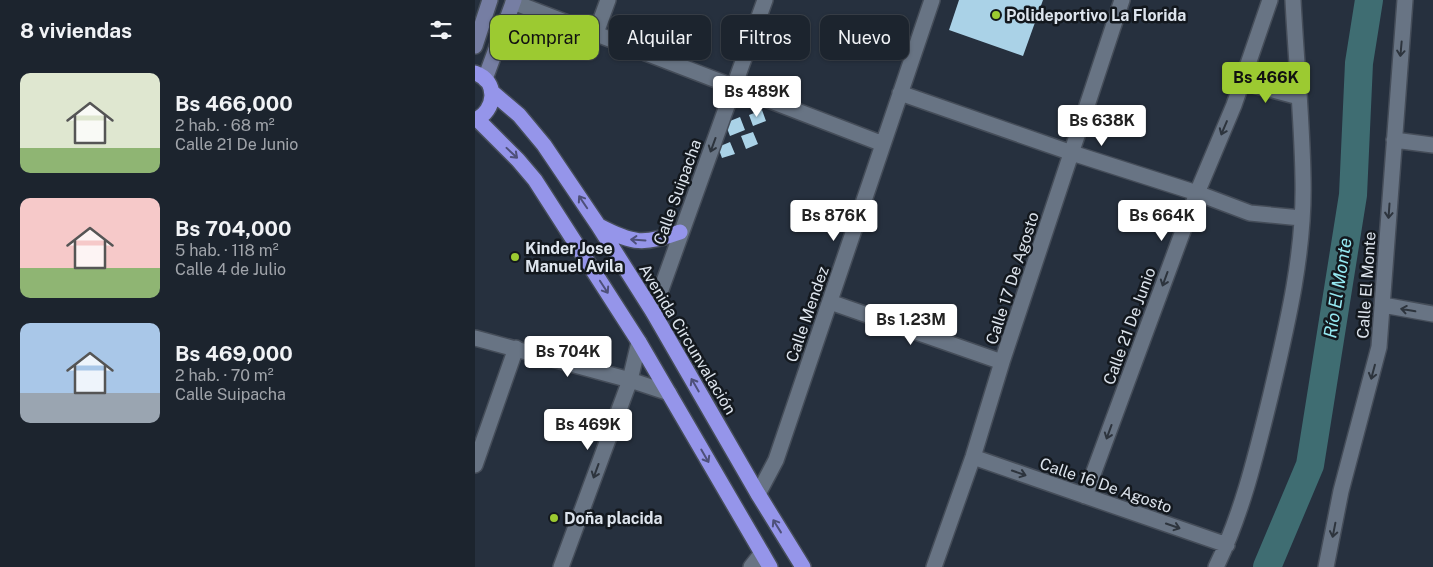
<!DOCTYPE html>
<html lang="es">
<head>
<meta charset="utf-8">
<style>
	:root { --surface:#1c242e; --page:#252c36; --text:#f1f3f6; --muted:#a0a4aa; --line:#3a414a; --accent:#9cca31 }
	body { margin:0; font-family:"Public Sans",sans-serif; background:var(--page); color:var(--text); height:100vh; display:flex; flex-direction:column; font-size:19px; white-space:nowrap }
	* { box-sizing:border-box; margin:0 }
	p { font-size:16px; color:var(--muted) }
	.icon { flex:none; width:28px; height:28px; fill:none; stroke:currentColor; stroke-width:2; stroke-linecap:round; stroke-linejoin:round }
	.map { position:relative; flex:1; overflow:hidden }
	.drawer { display:flex; flex-direction:column; background:var(--surface); width:475px }
	.drawer>* { flex:none }
	.banner { position:absolute; left:15px; top:15px; width:475px; height:45px; display:flex; gap:10px }
	.price { position:absolute; translate:-50% -42px; padding:0 11px; border-radius:5px; background:#fff; color:#222; font-size:16px; line-height:32px; filter:drop-shadow(0 1px 2px #0008) }
	.price::after { content:''; position:absolute; left:50%; top:30px; width:15px; height:11px; margin-left:-8px; background:inherit; clip-path:polygon(0 0,100% 0,50% 100%) }
	.price.current { background:var(--accent); color:#111 }
	ul { padding:0; list-style:none }
	li { display:flex; align-items:center; gap:15px; height:125px; padding:0 20px }
	li span { display:grid; place-items:center; flex:none; width:140px; height:100px; border-radius:10px; color:#555 }
	li>.icon { margin-inline-start:auto }
	span .icon { width:60px; height:60px; fill:#fffc; stroke-width:1 }
	li b { font-size:21px }
	h2 { display:flex; justify-content:space-between; align-items:center; height:60px; padding:0 20px; font-size:21px }
	.pill { padding:0 18px; border-radius:10px; background:var(--surface); box-shadow:0 1px 4px #0004,0 0 0 1px var(--line); font-size:18px; line-height:45px }
	.pill.current { background:var(--accent); color:#111 }
	main { display:flex; flex:1; min-height:0 }
	.map>svg:first-child { display:block }
	.lines { fill:none; stroke-linecap:round; stroke-linejoin:round }
	.river { stroke:#3f6d72; stroke-width:28 }
	.building { fill:#aad2e7 }
	.street-casing { stroke:#454d59; stroke-width:18 }
	.secondary-casing { stroke:#454d59; stroke-width:18 }
	.highway-casing { stroke:#454d59; stroke-width:18 }
	.street { stroke:#687484; stroke-width:15 }
	.secondary { stroke:#767ea3; stroke-width:15 }
	.highway { stroke:#9595ea; stroke-width:15 }
	.oneway { stroke:#2d343d }
	.oneway2 { stroke:#4e507a }
	.poi-dot { fill:#9cca31; stroke:#13181e; stroke-width:2 }
	.labels { text-anchor:middle; stroke-width:5; stroke-linejoin:round; paint-order:stroke }
	.poi-label { font-size:16px; font-weight:bold; fill:#dde4ed; stroke:#13181e; text-anchor:start }
	.street-label { font-size:16px; fill:#dde4ed; stroke:#13181e }
	.water-label { font-size:18px; font-style:italic; fill:#95e8f1; stroke:#13181e }
</style>
</head>
<body>
<main>
<section class="drawer">
<h2>8 viviendas<svg class="icon" aria-label="filters" viewBox="0 0 24 24"><path d="M4 7h16M4 17h16"/><circle cx="9" cy="7" r="2"/><circle cx="15" cy="17" r="2"/></svg></h2>
<ul>
<li><span style="background:linear-gradient(#dfe7d0 75%,#8fb573 0)"><svg class="icon" aria-label="home" viewBox="0 0 24 24"><path d="M3 11l9-7 9 7M6 9v11h12V9"/></svg></span><div><b>Bs 466,000</b><p>2 hab. · 68 m²</p><p>Calle 21 De Junio</p></div></li>
<li><span style="background:linear-gradient(#f6c9c9 70%,#8fb573 0)"><svg class="icon" aria-label="home" viewBox="0 0 24 24"><path d="M3 11l9-7 9 7M6 9v11h12V9"/></svg></span><div><b>Bs 704,000</b><p>5 hab. · 118 m²</p><p>Calle 4 de Julio</p></div></li>
<li><span style="background:linear-gradient(#a9c7e8 70%,#9aa5b1 0)"><svg class="icon" aria-label="home" viewBox="0 0 24 24"><path d="M3 11l9-7 9 7M6 9v11h12V9"/></svg></span><div><b>Bs 469,000</b><p>2 hab. · 70 m²</p><p>Calle Suipacha</p></div></li>
</ul>
</section>
<div class="map">
<svg width="958" height="567" viewBox="0 0 958 567">
	<rect width="100%" height="100%" fill="#26303e"/>
	<g class="lines">
		<!-- river -->
		<path class="river" d="M792 567 835 465 878 195 884 63 894 0"/>
	</g>
	<!-- building -->
	<path class="building" d="M484 0H568L548 56 474 30Z
		M287 110 291 121 278 126 274 115Z
		M265 117 270 130 255 136 250 123Z
		M278 132 283 144 271 149 266 136Z
		M255 142 260 154 247 158 243 147Z"/>
	<g class="lines">
		<!-- street casing -->
		<g class="street-casing">
			<path id="street" d="M38 2 408 144
				M121 33 133 0
				M767 82 824 97
				M425 93 597 153 722 193 775 213 826 218
				M919 140 958 145
				M355 302 527 362
				M908 305 958 314
				M178 312 290 0
				M0 338 155 380 194 393
				M498 457 752 545
				M0 465 41 348
				M283 494 301 460 457 0
				M610 496 722 193 759 105 795 0
				M86 567 155 380 164 342
				M276 567 287 553
				M459 567 498 457 527 362 647 0
				M741 567C767 514 781 455 795 398 812 326 830 252 828 178 827 118 821 59 818 0
				M851 567 866 491 904 347 930 0"/>
		</g>
		<!-- secondary casing -->
		<g class="secondary-casing">
			<path id="secondary" d="M0 46 15 0
				M10 79 39 0"/>
		</g>
		<!-- highway casing -->
		<g class="highway-casing">
			<path id="highway" d="M0 73C24 81 21 111 0 120
				M17 92 44 115 69 145 123 225 178 312 283 494 328 567
				M2 119 43 160 60 180 164 342 295 567
				M124 226C158 244 169 245 205 232"/>
		</g>
		<!-- street -->
		<use href="#street" class="street"/>
		<!-- secondary -->
		<use href="#secondary" class="secondary"/>
		<!-- highway -->
		<use href="#highway" class="highway"/>
	</g>
	<!-- one-way arrows -->
	<defs><path id="oneway-shaft" d="M-6 0H5M1.5-3L5.5 0L1.5 3" fill="none" stroke-width="1.6" stroke-linecap="round" stroke-linejoin="round" transform="scale(1.25)"/></defs>
	<g class="oneway">
		<use href="#oneway-shaft" transform="translate(926 49) rotate(95)"/>
		<use href="#oneway-shaft" transform="translate(749 128) rotate(113)"/>
		<use href="#oneway-shaft" transform="translate(238 145) rotate(110)"/>
		<use href="#oneway-shaft" transform="translate(914 211) rotate(94)"/>
		<use href="#oneway-shaft" transform="translate(690 279) rotate(110)"/>
		<use href="#oneway-shaft" transform="translate(933 310) rotate(-170)"/>
		<use href="#oneway-shaft" transform="translate(898 372) rotate(105)"/>
		<use href="#oneway-shaft" transform="translate(634 432) rotate(110)"/>
		<use href="#oneway-shaft" transform="translate(121 471) rotate(110)"/>
		<use href="#oneway-shaft" transform="translate(544 473) rotate(19)"/>
		<use href="#oneway-shaft" transform="translate(698 526) rotate(19)"/>
		<use href="#oneway-shaft" transform="translate(859 530) rotate(101)"/>
	</g>
	<g class="oneway2">
		<use href="#oneway-shaft" transform="translate(37 153) rotate(43)"/>
		<use href="#oneway-shaft" transform="translate(108 202) rotate(-124)"/>
		<use href="#oneway-shaft" transform="translate(163 240) rotate(-176)"/>
		<use href="#oneway-shaft" transform="translate(129 287) rotate(57)"/>
		<use href="#oneway-shaft" transform="translate(220 385) rotate(-120)"/>
		<use href="#oneway-shaft" transform="translate(230 456) rotate(60)"/>
		<use href="#oneway-shaft" transform="translate(302 526) rotate(-122)"/>
	</g>
	<!-- markers -->
	<g class="poi-dot">
		<circle cx="521" cy="15" r="5"/>
		<circle cx="40" cy="257" r="5"/>
		<circle cx="79" cy="518" r="5"/>
	</g>
	<g class="labels">
		<!-- poi labels -->
		<g class="poi-label">
			<text x="531" y="21">Polideportivo La Florida</text>
			<text x="50" y="254">Kinder Jose<tspan x="50" dy="18">Manuel Avila</tspan></text>
			<text x="89" y="524">Doña placida</text>
		</g>
		<!-- street labels -->
		<g class="street-label">
			<text transform="translate(202 192) rotate(-70)" y="6">Calle Suipacha</text>
			<text transform="translate(537 278) rotate(-72)" y="6">Calle 17 De Agosto</text>
			<text transform="translate(891 285) rotate(-86)" y="6">Calle El Monte</text>
			<text transform="translate(332 314) rotate(-71)" y="6">Calle Mendez</text>
			<text transform="translate(654 326) rotate(-70)" y="6">Calle 21 De Junio</text>
			<text transform="translate(213 339) rotate(59)" y="6">Avenida Circunvalación</text>
			<text transform="translate(631 485) rotate(19)" y="6">Calle 16 De Agosto</text>
		</g>
		<!-- water labels -->
		<g class="water-label">
			<text transform="translate(863 288) rotate(-81)" y="6">Río El Monte</text>
		</g>
	</g>
</svg>
<b class="price current" style="left:791px;top:104px">Bs 466K</b>
<b class="price" style="left:282px;top:118px">Bs 489K</b>
<b class="price" style="left:627px;top:147px">Bs 638K</b>
<b class="price" style="left:359px;top:242px">Bs 876K</b>
<b class="price" style="left:687px;top:242px">Bs 664K</b>
<b class="price" style="left:436px;top:346px">Bs 1.23M</b>
<b class="price" style="left:93px;top:378px">Bs 704K</b>
<b class="price" style="left:113px;top:451px">Bs 469K</b>
<div class="banner">
<a class="pill current">Comprar</a>
<a class="pill">Alquilar</a>
<a class="pill">Filtros</a>
<a class="pill">Nuevo</a>
</div>
</div>
</main>
</body>
</html>
